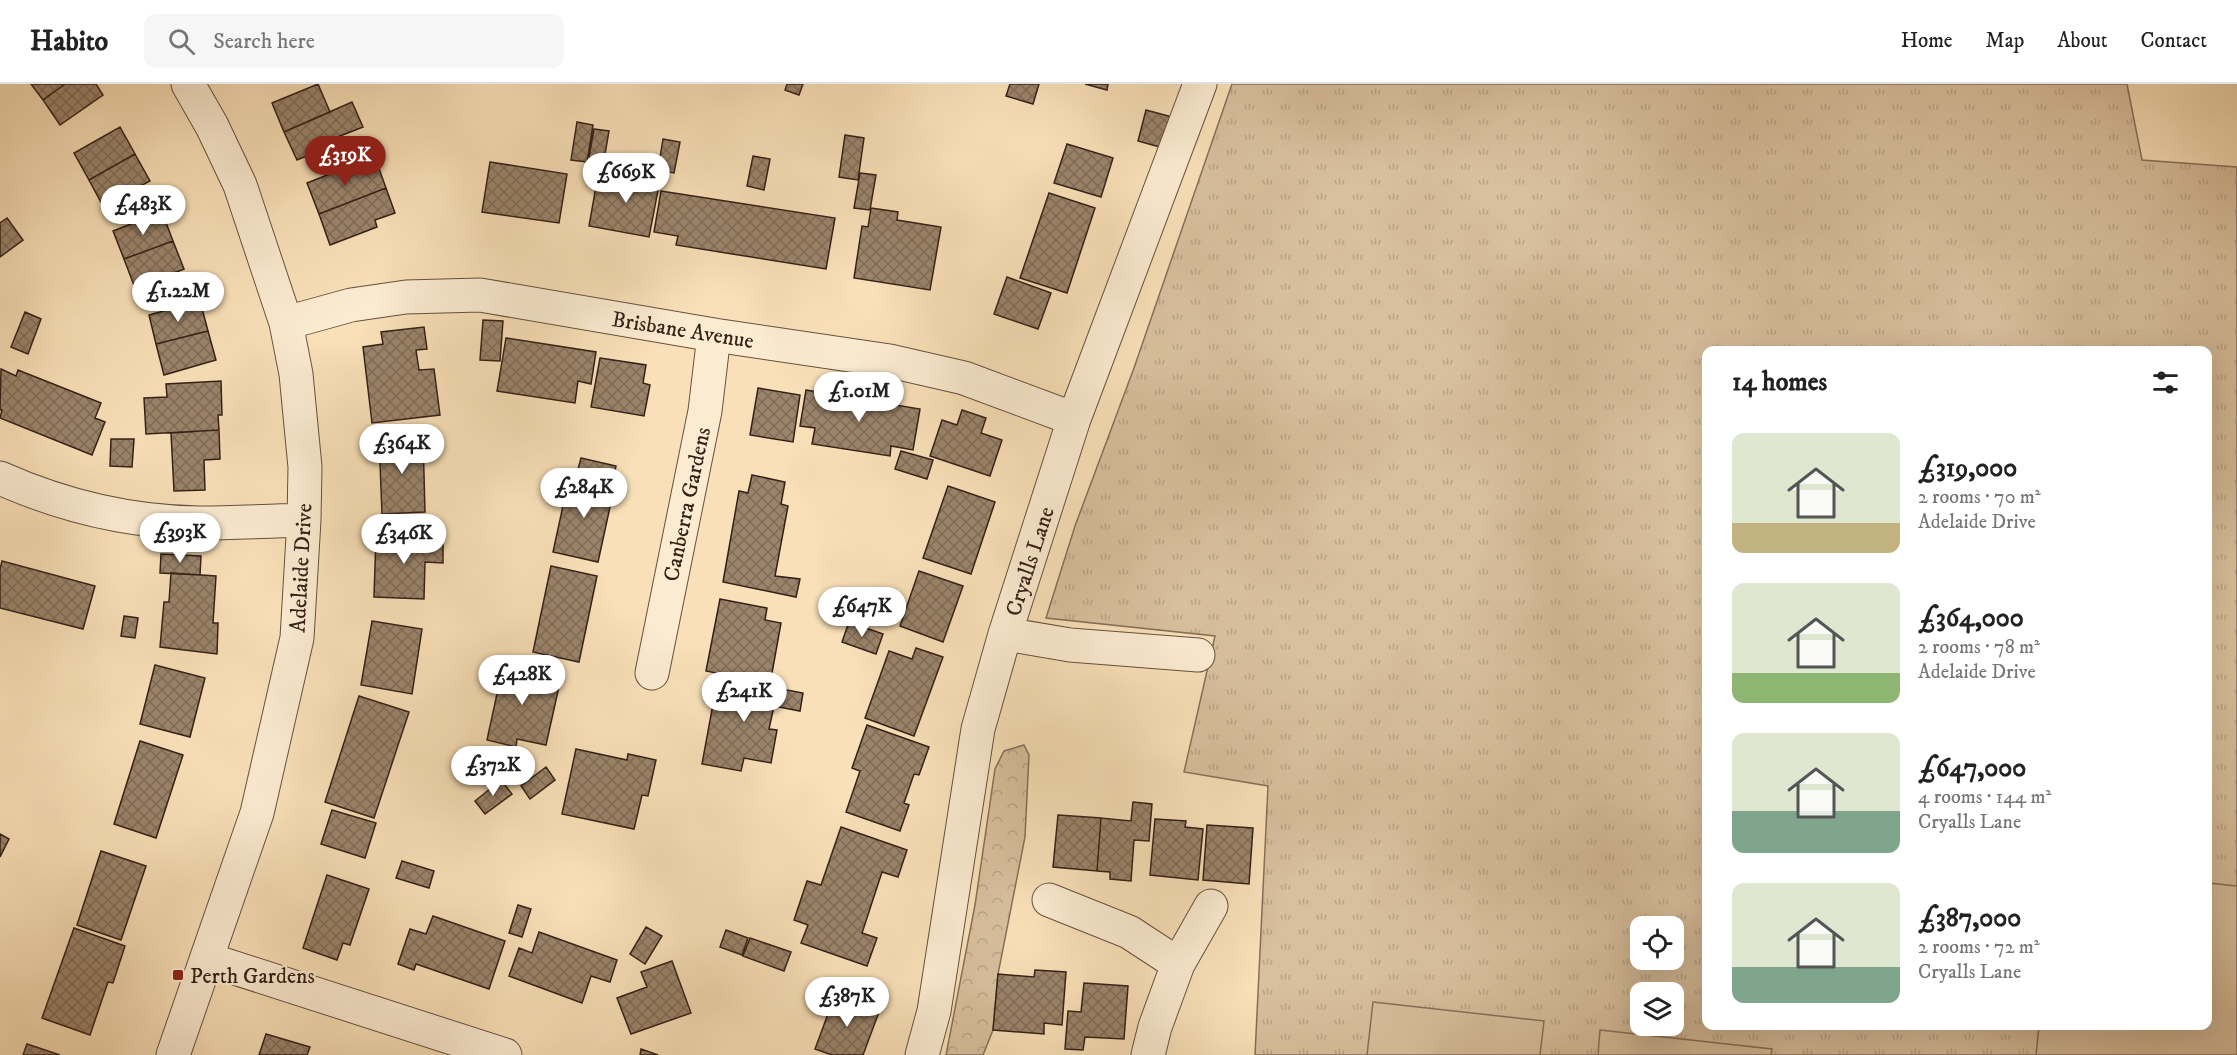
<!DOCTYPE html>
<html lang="en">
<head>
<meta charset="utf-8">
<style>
	:root { --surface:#fff; --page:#f6f6f6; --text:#222; --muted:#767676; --line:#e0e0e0; --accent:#8f2418 }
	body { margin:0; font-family:"IM FELL DW Pica",serif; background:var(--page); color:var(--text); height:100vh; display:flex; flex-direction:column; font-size:22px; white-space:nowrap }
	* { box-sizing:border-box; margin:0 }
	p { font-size:20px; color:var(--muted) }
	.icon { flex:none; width:33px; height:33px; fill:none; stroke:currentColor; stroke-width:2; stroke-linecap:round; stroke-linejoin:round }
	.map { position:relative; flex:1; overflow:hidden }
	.panel { position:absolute; left:1702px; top:262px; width:510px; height:684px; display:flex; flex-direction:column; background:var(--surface); border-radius:12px; box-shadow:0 6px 24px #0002 }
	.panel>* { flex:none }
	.buttons { position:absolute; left:1630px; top:832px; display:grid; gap:12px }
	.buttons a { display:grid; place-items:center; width:54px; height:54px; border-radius:12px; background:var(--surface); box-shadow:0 6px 24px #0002; font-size:30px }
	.price { position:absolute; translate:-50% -51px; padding:0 14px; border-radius:21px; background:#fff; color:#222; font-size:20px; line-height:39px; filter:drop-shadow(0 2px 3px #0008) }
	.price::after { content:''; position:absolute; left:50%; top:36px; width:18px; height:14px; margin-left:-9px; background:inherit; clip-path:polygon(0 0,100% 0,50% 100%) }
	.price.on { background:var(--accent); color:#fff }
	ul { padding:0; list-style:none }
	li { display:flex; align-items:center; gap:18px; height:150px; padding:0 30px }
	li span { display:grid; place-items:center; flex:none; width:168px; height:120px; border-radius:12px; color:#555 }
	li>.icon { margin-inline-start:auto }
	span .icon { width:72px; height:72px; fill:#fffc; stroke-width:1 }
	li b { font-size:26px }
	h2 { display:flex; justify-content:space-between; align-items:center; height:72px; padding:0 30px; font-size:26px }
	header { display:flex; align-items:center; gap:36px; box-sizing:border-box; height:84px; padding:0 30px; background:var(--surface); border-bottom:2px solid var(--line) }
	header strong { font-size:28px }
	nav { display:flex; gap:33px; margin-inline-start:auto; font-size:21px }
	.search { width:420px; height:54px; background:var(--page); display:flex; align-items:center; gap:15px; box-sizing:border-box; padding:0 21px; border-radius:12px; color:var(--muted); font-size:22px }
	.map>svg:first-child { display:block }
	.grass { fill:url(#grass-tufts); stroke:#86705a; stroke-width:1.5; fill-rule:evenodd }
	.forest { fill:url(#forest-crowns); stroke:#86705a; stroke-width:1.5 }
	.pitch { fill:#d8bf9d; stroke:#86705a; stroke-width:1.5 }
	.building { fill:url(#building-cross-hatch); stroke:#352017; stroke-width:1.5 }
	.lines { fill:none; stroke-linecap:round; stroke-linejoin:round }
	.minor-casing { stroke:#66503f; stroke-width:35 }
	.minor { stroke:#fbebd1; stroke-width:33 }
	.poi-dot { fill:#8f2418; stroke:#fbebd1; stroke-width:2 }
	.labels { text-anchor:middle; stroke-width:4.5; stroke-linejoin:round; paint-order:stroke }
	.street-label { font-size:22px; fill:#352017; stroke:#fbebd1 }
	.poi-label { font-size:22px; fill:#352017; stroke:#fbebd1; text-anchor:start }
</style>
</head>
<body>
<header>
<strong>Habito</strong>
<div class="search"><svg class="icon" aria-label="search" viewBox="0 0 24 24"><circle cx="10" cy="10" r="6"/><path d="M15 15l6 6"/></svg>Search here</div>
<nav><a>Home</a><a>Map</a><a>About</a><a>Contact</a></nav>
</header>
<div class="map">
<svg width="2237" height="971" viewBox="0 0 2237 971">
	<defs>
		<pattern id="grass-tufts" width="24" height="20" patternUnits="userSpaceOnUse" patternTransform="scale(1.5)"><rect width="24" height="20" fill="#d8bf9d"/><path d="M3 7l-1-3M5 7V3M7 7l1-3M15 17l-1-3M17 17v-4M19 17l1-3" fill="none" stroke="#baa486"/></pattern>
		<pattern id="forest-crowns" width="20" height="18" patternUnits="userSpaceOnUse" patternTransform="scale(1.5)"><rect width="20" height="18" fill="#d8bf9d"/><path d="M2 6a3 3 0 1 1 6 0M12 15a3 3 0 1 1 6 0" fill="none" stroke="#baa486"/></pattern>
		<pattern id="building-cross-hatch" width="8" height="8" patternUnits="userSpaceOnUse" patternTransform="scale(1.5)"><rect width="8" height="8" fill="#9b846b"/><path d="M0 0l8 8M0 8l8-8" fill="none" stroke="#7f6c57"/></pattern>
	</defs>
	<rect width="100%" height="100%" fill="#f9e0b8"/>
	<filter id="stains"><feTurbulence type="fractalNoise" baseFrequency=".00333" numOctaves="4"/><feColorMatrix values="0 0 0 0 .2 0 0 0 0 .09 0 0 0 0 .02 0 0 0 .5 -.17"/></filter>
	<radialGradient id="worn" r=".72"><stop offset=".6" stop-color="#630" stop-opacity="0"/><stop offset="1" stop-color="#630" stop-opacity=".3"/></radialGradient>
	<!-- grass -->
	<path class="grass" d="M1232 0H2127L2142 76 2237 83V971H1255L1268 702 1184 688 1215 552 1046 534 1075 442 1134 284ZM1707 267H2208V942H1707ZM1641 843H1674V876H1641ZM1641 909H1674V942H1641Z"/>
	<!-- forest -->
	<path class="forest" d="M1024 661 1029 671 1025 753 998 890 993 946 983 971H946L975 821 995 685 1004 667Z"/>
	<!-- pitch -->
	<path class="pitch" d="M2208 799 2237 802V971H2036L2039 942H2208Z
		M1373 918 1544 937 1540 971H1367Z
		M1600 946 1772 965 1771 971H1598Z"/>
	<!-- building -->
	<path class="building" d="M31 0H65L43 16Z
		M65 0H96L103 11 60 41 43 16Z
		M318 0 330 28 284 48 272 19Z
		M787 0H803L799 11 785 6Z
		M1010 0H1039L1033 20 1006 12Z
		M1085 0H1108L1107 6Z
		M352 18 363 43 340 52 342 57 297 76 284 48Z
		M1146 26 1176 34 1167 65 1138 57Z
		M577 38 593 41 587 78 571 76Z
		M120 43 135 70 89 96 74 69Z
		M594 45 609 47 604 76 589 73Z
		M845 51 864 54 858 96 839 93Z
		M663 55 680 58 674 89 658 86Z
		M1067 60 1113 74 1101 113 1054 99Z
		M135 70 150 97 103 122 89 96Z
		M753 72 770 75 764 106 747 102Z
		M490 78 567 90 559 139 482 128Z
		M377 79 386 104 319 130 307 99 353 81 356 88Z
		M635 87 661 91 649 153 589 142 598 91 633 97Z
		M860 89 876 91 870 126 854 124Z
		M386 104 395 129 375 136 377 143 330 161 319 130Z
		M661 107 835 134 826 185 676 161 678 152 654 148Z
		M1049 109 1095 124 1067 209 1020 194Z
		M871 124 898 128 897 136 941 143 930 206 854 194 862 142 868 143Z
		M162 128 173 157 124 175 113 147Z
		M7 134 23 156 0 173V139Z
		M173 157 184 185 135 204 124 175Z
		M1007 193 1051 209 1038 245 994 230Z
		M200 217 208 247 156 260 149 231Z
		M25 228 41 235 28 270 11 263Z
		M483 236 503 237 500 277 480 276Z
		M424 243 427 265 416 266 419 286 434 285 440 331 372 339 363 263 383 260 381 248Z
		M208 247 216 276 164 291 156 260Z
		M506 254 596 268 591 300 578 297 575 319 497 307Z
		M600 274 646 281 643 299 650 301 644 332 591 323Z
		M1 285 16 292 18 286 101 319 95 334 105 338 92 371 0 334 2 326H0Z
		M221 297 222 331H218L219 346 146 350 144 314 167 313 166 300Z
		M758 304 800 311 793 358 750 351Z
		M806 306 920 325 913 366 891 362 890 372 812 360 815 344 800 342Z
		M962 326 986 334 981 349 1002 356 990 392 930 372 942 336 957 341Z
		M219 346 220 375 204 376 205 406 174 407 171 349Z
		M423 352 425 428 382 430 379 354Z
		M111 355H134L132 383 110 382Z
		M901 367 933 376 927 395 895 385Z
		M581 374 616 382 613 397 577 389Z
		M752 391 785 398 781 420 788 422 775 492 800 495 796 513 723 498 739 407 748 409Z
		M569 394 591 399V395L615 400 598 478 553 468Z
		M948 402 995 418 971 490 923 474Z
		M376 451 443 454V479L425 478 424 515 374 513Z
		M161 470 201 472 200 491 160 489Z
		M2 477 95 502 83 545 0 524V485Z
		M551 482 597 492 579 578 533 568Z
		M919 487 963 502 943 558 900 542Z
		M171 489 216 492 213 539H218L217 570 160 563 164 518H169Z
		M720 515 767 524 765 536 781 539 770 600 706 587Z
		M124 532 138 534 135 554 121 552Z
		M372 537 422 545 412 610 361 601Z
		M849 538 883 550 876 570 842 558Z
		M916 564 943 573 914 652 865 634 889 567 912 575Z
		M505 573 531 579 529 591 560 598 546 661 517 655 516 663 487 656Z
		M155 581 205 594 190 653 140 640Z
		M718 593 803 609 800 627 774 622 769 645 777 646 771 679 744 674 741 687 702 680Z
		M359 612 409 628 374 734 325 718Z
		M867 641 929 663 919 691 914 690 904 719 909 721 900 747 846 728 860 687 852 684Z
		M140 657 183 671 156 754 114 740Z
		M576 665 627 676 628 670 656 676 648 712 642 711 634 745 562 730Z
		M546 683 555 696 530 715 521 702Z
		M501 696 512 710 485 730 475 717Z
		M1133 718 1152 720 1149 757 1134 756 1131 797 1110 795V788L1097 787 1101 734 1131 737Z
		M332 726 376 739 365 774 321 760Z
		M1058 731 1101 734 1097 787 1053 783Z
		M1155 735 1186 737 1185 743 1203 745 1198 796 1150 791Z
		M1207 741 1253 744 1249 800 1203 796Z
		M841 743 907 766 898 793 882 788 862 849 877 854 867 882 801 859 808 841 794 836 807 797 821 801Z
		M0 750 9 755 0 773Z
		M101 767 146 782 121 856 77 841Z
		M402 777 434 787 429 804 396 794Z
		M327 791 369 805 350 861 343 859 337 876 303 864Z
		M518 821 531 825 522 853 509 849Z
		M433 832 505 857 489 905 416 880 414 886 398 880 410 845 426 850Z
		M646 843 662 852 645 880 630 870Z
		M74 844 125 862 113 899 108 898 90 951 42 934Z
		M726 846 748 854 742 871 720 863Z
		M539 848 617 876 610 898 591 892 582 919 509 892 519 864 532 869Z
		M750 854 791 868 784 887 743 872Z
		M672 877 691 929 631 950 617 914 647 903 641 888Z
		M1035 886 1066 888 1062 941 1044 939V950L993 946 998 890 1034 893Z
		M1084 899 1128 902 1124 955 1085 953 1083 966 1065 965 1068 927 1081 928Z
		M835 911 879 928 863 971H832L815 965Z
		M266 950 310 963 307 971H259Z
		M27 960 60 971H23Z
		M641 965 658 971H640Z"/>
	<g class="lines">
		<!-- minor casing -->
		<g class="minor-casing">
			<path id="minor" d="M286 239 351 221 406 213 480 211 714 251 890 277 964 294 1074 335
				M0 394C63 422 131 438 199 439 234 439 270 437 304 436
				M1005 550 1070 561 1198 571
				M652 589 705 327 714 251
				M1049 816 1129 848 1178 880 1155 943 1148 971
				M207 875 505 971
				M1178 880 1211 822
				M173 971 257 729 297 554 304 436 305 383 296 290 286 239 240 101 212 42 188 0
				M922 971 934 927 978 645 1005 550 1074 335 1200 0"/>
		</g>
		<!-- minor -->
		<use href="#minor" class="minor"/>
	</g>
	<!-- markers -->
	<rect class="poi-dot" x="172" y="885" width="12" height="12" rx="3"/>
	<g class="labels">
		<!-- street labels -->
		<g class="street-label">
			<text transform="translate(683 245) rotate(9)" y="8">Brisbane Avenue</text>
			<text transform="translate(686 420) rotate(-78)" y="8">Canberra Gardens</text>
			<text transform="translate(1029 477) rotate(-72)" y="8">Cryalls Lane</text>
			<text transform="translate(300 484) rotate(-87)" y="8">Adelaide Drive</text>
		</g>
		<!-- poi labels -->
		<g class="poi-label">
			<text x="190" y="899">Perth Gardens</text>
		</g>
	</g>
	<rect width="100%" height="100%" filter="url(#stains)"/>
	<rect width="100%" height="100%" fill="url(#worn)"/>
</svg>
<div class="buttons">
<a><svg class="icon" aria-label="locate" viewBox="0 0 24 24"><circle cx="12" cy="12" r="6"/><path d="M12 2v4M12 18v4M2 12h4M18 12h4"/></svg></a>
<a><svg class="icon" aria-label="layers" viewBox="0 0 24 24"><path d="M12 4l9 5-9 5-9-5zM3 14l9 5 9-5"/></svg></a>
</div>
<b class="price on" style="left:345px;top:103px">£319K</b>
<b class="price" style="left:626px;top:120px">£669K</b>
<b class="price" style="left:143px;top:152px">£483K</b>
<b class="price" style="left:178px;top:239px">£1.22M</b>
<b class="price" style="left:859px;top:339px">£1.01M</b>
<b class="price" style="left:402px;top:391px">£364K</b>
<b class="price" style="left:584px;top:435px">£284K</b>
<b class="price" style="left:180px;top:480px">£393K</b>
<b class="price" style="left:404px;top:481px">£346K</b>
<b class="price" style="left:862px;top:554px">£647K</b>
<b class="price" style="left:522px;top:622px">£428K</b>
<b class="price" style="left:744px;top:639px">£241K</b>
<b class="price" style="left:493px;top:713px">£372K</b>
<b class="price" style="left:847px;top:944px">£387K</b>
<section class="panel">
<h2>14 homes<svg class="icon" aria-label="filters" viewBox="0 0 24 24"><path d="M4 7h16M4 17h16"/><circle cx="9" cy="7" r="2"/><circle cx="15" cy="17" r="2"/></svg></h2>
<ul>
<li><span style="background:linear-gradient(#dfe7d0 75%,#c2b280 0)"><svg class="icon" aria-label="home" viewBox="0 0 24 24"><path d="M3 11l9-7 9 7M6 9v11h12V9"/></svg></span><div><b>£319,000</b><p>2 rooms · 70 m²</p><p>Adelaide Drive</p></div></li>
<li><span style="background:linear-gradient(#dfe7d0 75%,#8fb573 0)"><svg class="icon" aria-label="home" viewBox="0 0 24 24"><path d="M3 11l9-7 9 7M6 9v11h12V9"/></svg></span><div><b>£364,000</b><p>2 rooms · 78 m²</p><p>Adelaide Drive</p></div></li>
<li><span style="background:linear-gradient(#dfe7d0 65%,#7fa58c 0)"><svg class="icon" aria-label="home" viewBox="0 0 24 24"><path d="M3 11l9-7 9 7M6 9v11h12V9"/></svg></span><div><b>£647,000</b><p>4 rooms · 144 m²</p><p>Cryalls Lane</p></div></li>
<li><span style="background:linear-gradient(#dfe7d0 70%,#7fa58c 0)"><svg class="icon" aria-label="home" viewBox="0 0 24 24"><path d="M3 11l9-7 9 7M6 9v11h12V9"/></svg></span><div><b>£387,000</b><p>2 rooms · 72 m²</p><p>Cryalls Lane</p></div></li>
</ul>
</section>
</div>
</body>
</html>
